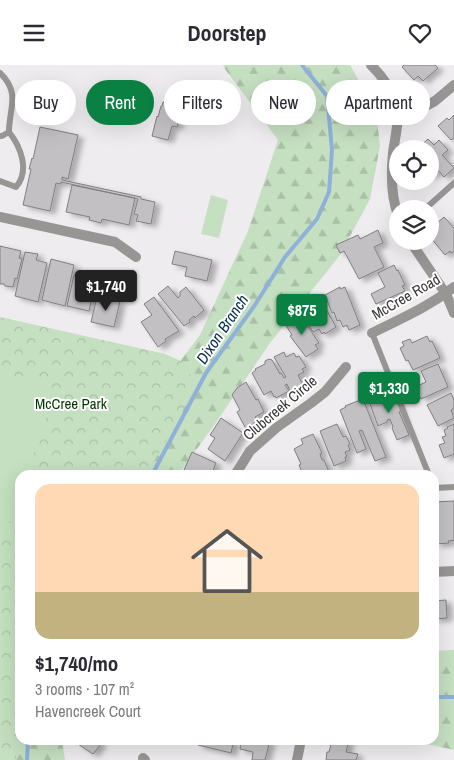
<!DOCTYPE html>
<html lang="en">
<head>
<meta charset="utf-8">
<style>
	:root { --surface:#fff; --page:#f7f7f7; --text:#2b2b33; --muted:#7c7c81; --accent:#0b8043 }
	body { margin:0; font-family:"Archivo Narrow",sans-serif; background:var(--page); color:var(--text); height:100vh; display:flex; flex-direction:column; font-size:19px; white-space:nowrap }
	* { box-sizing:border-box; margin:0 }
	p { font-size:16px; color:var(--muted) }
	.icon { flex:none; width:28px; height:28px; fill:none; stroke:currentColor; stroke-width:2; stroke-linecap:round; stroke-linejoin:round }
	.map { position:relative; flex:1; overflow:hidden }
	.panel { position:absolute; left:15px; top:405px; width:424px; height:275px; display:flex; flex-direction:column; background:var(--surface); border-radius:15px; box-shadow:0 5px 20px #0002 }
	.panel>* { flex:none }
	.guide { position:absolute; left:15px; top:15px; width:425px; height:45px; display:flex; gap:10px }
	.buttons { position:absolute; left:389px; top:75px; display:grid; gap:10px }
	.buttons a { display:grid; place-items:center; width:50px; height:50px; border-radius:50%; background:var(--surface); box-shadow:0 5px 20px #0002; font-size:25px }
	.price { position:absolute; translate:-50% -42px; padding:0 11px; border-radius:5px; background:var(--accent); color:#fff; font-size:16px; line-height:32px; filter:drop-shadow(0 1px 2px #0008) }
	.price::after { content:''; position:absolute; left:50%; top:30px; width:15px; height:11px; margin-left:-8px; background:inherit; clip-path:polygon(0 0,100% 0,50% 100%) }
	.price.selected { background:#222; color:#fff }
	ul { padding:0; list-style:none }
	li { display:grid; align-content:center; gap:10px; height:265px; padding:0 20px }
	li span { display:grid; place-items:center; height:155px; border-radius:15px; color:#555 }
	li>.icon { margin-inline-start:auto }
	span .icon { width:90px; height:90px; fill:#fffc; stroke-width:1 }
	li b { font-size:21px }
	.chip { padding:0 18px; border-radius:22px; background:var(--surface); box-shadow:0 5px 20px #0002; font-size:18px; line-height:45px }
	.chip.selected { background:var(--accent); color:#fff }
	header { display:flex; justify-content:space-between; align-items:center; height:65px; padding:0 20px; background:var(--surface); font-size:22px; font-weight:800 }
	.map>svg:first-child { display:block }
	.forest { fill:url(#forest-firs) }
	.park { fill:url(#park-crowns) }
	.pitch { fill:#c5dfc1 }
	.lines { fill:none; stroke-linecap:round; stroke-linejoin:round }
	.stream { stroke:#8eb1d9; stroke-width:4 }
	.building { fill:#c2c0c3; stroke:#807f81; filter:url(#shadow) }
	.lane { stroke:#979695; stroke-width:6 }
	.street { stroke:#979695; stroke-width:10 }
	.labels { text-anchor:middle; stroke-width:4; stroke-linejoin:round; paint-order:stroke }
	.street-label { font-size:15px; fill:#373637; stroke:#fff }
	.park-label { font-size:15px; fill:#043700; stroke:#fff }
	.water-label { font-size:16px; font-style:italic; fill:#062b50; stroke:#fff }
</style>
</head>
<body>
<header><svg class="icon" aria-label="menu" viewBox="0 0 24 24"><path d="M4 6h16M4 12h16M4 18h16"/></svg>Doorstep<svg class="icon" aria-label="heart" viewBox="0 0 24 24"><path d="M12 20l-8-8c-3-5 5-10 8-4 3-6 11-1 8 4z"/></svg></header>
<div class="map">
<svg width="454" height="695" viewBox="0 0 454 695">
	<defs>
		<pattern id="forest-firs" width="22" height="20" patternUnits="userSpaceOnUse" patternTransform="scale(1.25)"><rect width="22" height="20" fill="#c5dfc1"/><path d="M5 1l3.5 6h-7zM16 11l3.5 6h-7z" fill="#aac0a6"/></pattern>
		<pattern id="park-crowns" width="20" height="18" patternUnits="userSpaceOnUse" patternTransform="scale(1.25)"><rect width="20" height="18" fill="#c5dfc1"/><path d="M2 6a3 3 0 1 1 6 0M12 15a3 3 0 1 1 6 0" fill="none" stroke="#aac0a6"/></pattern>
		<filter id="shadow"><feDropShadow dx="5.5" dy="3" stdDeviation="2.5" flood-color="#0004"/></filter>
	</defs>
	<rect width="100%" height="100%" fill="#eeecee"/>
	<!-- forest -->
	<path class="forest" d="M223 0H350L376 46 380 81 370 134 340 190 270 278 215 359 178 410H94L200 270 248 166 278 75 225 4Z
		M20 514V675H62L65 695H0Z
		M454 585V685L409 675H434V586Z"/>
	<!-- park -->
	<path class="park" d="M0 252 165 289 183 297 196 320 172 366 146 410H20V585L12 612 16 659V695H0Z"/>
	<!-- pitch -->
	<path class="pitch" d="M211 130 228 135 219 173 201 169Z
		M0 312 45 320 55 327 29 402 33 410H20V449L18 454 4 458 0 457Z"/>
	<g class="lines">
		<!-- stream -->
		<path class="stream" d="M152 410 206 308 255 240 285 192 317 154 329 127 332 85 327 31 302 0
			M434 632H454
			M27 695 28 675"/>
	</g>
	<!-- building -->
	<path class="building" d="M404 0H435L438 3 423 16 418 11 414 15 402 2Z
		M163 37 175 40V42L181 44 180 49 174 47 173 54 179 55 177 62 172 61 168 75 152 71 157 51 158 52 161 41H162Z
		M454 50V73L451 75 438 61 447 53 449 55Z
		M40 62 78 70 68 114 62 112V115L141 132V134L155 137 151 159 136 156 138 150 134 149 138 134 61 117V119L56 118 50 146 23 140 31 104H29L32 93 33 94Z
		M428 74 434 80 439 75 448 85 442 90 454 103 444 112 438 105 430 112V84L418 83Z
		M72 120 135 133 129 160 102 154 101 158 89 155 90 152 66 147Z
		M444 152 454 163V186L451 188 450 186 445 190 430 172V164Z
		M378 165 383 178 374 182 384 202 359 214 344 186 340 188 336 180 358 170 360 174Z
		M0 181 21 186 19 193 22 194 17 214 15 213 13 222 5 221 4 219H0Z
		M175 186 212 195 207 216 185 211 187 202 172 199Z
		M25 187 38 189 36 195 47 198 38 237 15 231Z
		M51 194 74 200 65 241 42 235Z
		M394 200 397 206 398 205 405 220 402 221 405 226 376 239 371 229 385 222 378 208Z
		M74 210 98 217 93 237 91 236 89 246 67 241Z
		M168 221 178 233 180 231V227L186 222 204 245 195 253 194 251 189 255 190 257 184 261 158 229Z
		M340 222V224L345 222 360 260 349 265 347 260 343 262 340 255 337 256 334 247 332 248 325 230Z
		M97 232 120 236 114 262 91 257Z
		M154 232 179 266 165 274 166 276 158 282 141 257 152 250 144 239Z
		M317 233 324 245 326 244 336 262 325 269 324 267 322 269 319 264 313 267 302 249 306 247 303 241Z
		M300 250 319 278 315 280 318 284 306 292 290 271 292 270 285 259Z
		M427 271 430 277 432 276 440 293 413 305 408 295 406 296 400 283 404 281 402 277 410 274 412 278Z
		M284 287 286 292 294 288 296 292 299 291 306 302 302 304 304 307 298 310 303 320 290 326 287 319 285 320 289 326 276 333 275 331 274 332 271 326 264 330 252 308 256 305 255 304 265 299V296L269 294 272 295 280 309 281 308 284 313 286 312 274 292Z
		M438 299 448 322 421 334 415 322 426 317 421 306Z
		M246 317 256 335 258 334 264 347 255 352 258 356 254 358V359L246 364 237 347 240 345 232 330 237 323Z
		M391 327H393L401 346 399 347 409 370 397 375 392 363 393 362 390 354 387 355V357L378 361 369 336 379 332 380 336 386 333 385 329Z
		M451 328 454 335V343L451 345 454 353 438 361 427 340Z
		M363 334 386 392 375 396 362 365 359 366 366 384 357 388 340 345 346 342 345 341Z
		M221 353 243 368 225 396 208 384 215 373 210 370Z
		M337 359 343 372 346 371 350 379 348 380 350 385 345 387 347 392H345L346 396 334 401 320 366Z
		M454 359V389L444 393 439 380 445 378 442 372 446 371 444 365 448 363 447 362Z
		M313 369 322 388 320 389 322 395H324L329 407 322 410H303L299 400 301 399 294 384 303 379 301 374Z
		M192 387 216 398 211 410H189L190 408 184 405Z
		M454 436V475L448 476 449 478 436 479 434 437Z
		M446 535 447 553 434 554V536Z
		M78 675H97L101 679 93 689 78 679 79 678 77 676Z
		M199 675H234L231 688 198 680Z
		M241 675H270L265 695H252L253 687 240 684Z
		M332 675H349L346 687 358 689 356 695H326L327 687H329Z"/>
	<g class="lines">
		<!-- lane -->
		<path class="lane" d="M0 8C21 28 9 43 9 67 21 82 30 106 16 122L0 116
			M0 71H2L9 67
			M425 144 454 118
			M372 268 429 410
			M434 423 454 422"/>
		<!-- street -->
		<path class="street" d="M371 0C381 10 390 22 395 35 401 52 395 71 393 88 391 108 391 131 398 150
			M398 50 422 43 435 36 454 20
			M0 152 115 177 136 192
			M410 176 446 229 454 248
			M372 268C400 254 430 241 454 222
			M235 410 250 386 276 363 311 338 325 327 346 302
			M434 507 454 506
			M143 693 145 695
			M297 695 301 675"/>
	</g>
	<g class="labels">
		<!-- street labels -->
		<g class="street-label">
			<text transform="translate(406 232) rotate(-30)" y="5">McCree Road</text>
			<text transform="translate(280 343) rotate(-40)" y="5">Clubcreek Circle</text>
		</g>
		<!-- park labels -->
		<g class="park-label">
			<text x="71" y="344">McCree Park</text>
		</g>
		<!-- water labels -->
		<g class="water-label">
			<text transform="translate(222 264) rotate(-56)" y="6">Dixon Branch</text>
		</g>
	</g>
</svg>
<div class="buttons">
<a><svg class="icon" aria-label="locate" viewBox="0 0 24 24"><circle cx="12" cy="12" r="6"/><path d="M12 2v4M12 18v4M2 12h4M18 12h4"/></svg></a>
<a><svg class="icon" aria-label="layers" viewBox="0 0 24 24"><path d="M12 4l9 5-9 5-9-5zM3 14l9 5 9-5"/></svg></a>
</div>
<b class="price selected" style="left:106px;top:247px">$1,740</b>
<b class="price" style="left:302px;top:271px">$875</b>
<b class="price" style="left:389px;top:349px">$1,330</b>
<div class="guide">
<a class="chip">Buy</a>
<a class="chip selected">Rent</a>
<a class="chip">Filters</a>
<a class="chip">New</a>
<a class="chip">Apartment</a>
</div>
<section class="panel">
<ul>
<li><span style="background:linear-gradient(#ffd9b3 70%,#c2b280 0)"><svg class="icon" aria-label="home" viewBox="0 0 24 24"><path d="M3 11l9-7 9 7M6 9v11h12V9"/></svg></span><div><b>$1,740/mo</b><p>3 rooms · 107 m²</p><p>Havencreek Court</p></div></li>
</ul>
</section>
</div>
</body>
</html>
